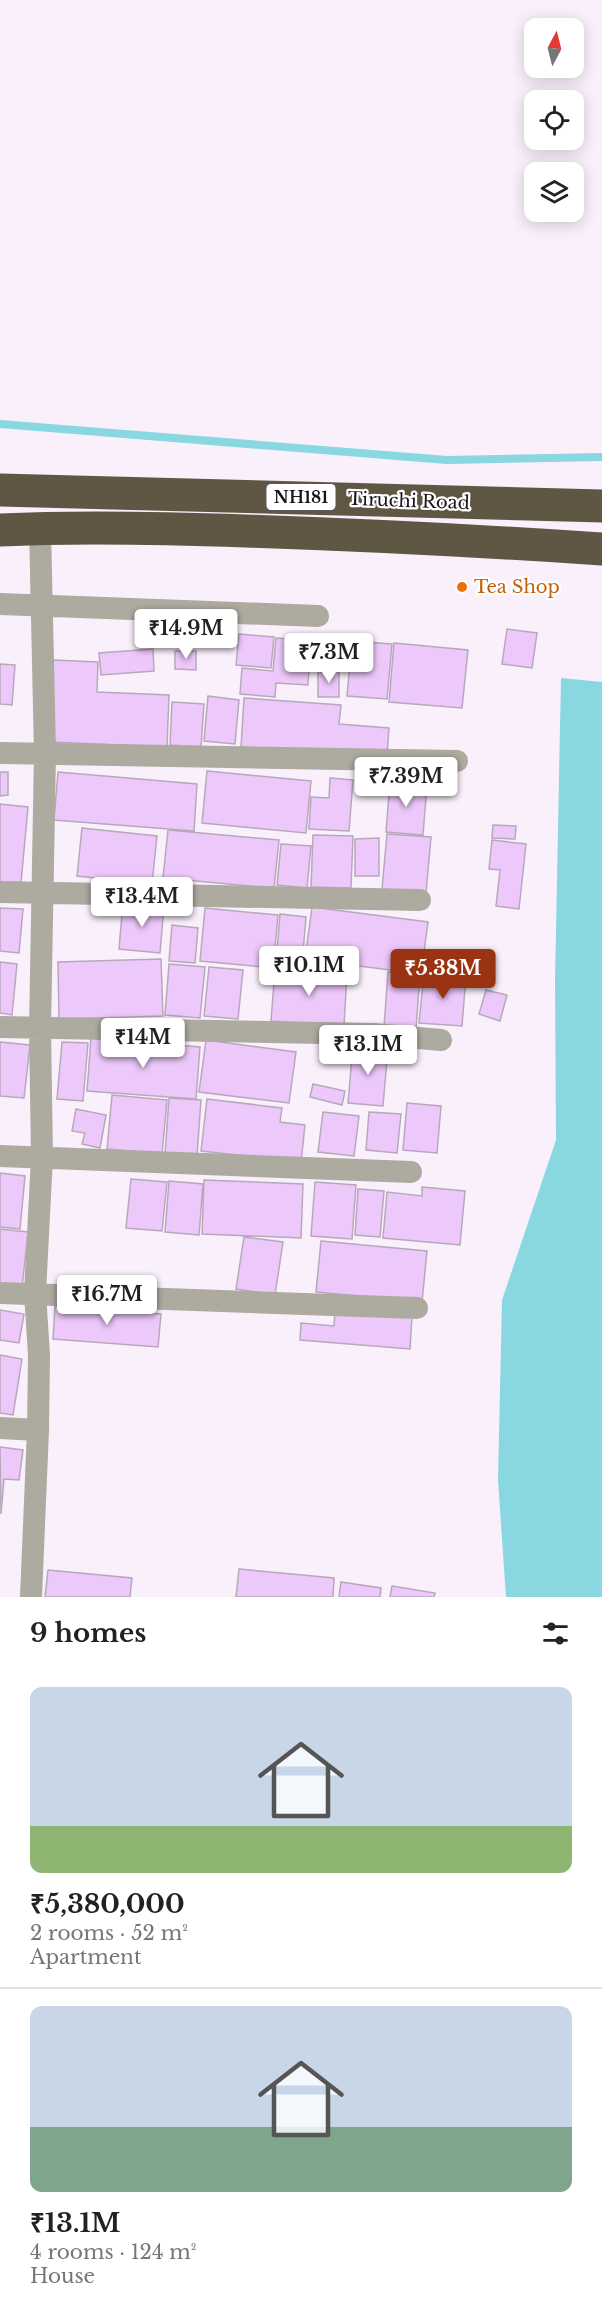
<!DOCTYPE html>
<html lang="en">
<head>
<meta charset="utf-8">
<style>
	:root { --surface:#fff; --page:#f6f6f6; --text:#222; --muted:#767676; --line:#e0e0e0; --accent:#9a3311 }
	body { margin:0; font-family:"Libre Baskerville",serif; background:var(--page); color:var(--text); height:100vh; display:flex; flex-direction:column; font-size:22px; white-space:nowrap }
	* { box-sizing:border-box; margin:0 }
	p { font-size:20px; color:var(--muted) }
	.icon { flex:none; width:33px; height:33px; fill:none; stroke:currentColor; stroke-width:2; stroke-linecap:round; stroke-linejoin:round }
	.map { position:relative; height:1597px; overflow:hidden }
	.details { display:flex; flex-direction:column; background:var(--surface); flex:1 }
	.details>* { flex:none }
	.needle { width:39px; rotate:7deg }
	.buttons { position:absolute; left:524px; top:18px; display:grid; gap:12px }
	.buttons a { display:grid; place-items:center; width:60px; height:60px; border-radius:12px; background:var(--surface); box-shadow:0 3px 15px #0003; font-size:30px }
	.price { position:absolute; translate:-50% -51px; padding:0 14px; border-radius:6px; background:#fff; color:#222; font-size:20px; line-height:39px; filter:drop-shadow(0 2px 3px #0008) }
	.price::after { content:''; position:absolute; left:50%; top:36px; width:18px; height:14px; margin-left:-9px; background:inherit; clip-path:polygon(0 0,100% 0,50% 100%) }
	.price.on { background:var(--accent); color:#fff }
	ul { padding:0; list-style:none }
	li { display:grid; align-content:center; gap:12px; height:318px; padding:0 30px }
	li+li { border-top:2px solid var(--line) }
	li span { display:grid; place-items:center; height:186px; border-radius:12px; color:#555 }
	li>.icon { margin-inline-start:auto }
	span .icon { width:108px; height:108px; fill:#fffc; stroke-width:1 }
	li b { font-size:26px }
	h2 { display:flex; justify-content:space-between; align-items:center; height:72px; padding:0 30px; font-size:26px }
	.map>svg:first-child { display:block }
	.water { fill:#89d7e0 }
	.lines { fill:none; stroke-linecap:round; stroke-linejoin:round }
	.stream { stroke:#89d7e0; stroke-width:8 }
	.building { fill:#edc8fa; stroke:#b7a8bc; stroke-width:1.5 }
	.street { stroke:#adaaa0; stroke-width:22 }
	.highway { stroke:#5f5743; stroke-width:33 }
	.food-dot { fill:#e8710a; stroke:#fff; stroke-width:2 }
	.labels { text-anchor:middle; stroke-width:4.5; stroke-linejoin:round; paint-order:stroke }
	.shield { fill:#fff; stroke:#5f5b60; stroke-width:1.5 }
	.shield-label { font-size:16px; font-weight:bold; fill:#1a151c }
	.street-label { font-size:18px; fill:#1a151c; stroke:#fff }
	.food-label { font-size:18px; fill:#c56008; stroke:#fff; text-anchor:start }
</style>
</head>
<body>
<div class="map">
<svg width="602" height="1597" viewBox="0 0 602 1597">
	<rect width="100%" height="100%" fill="#f9f0fc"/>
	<!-- water -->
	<path class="water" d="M561 678 602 682V1597H506L498 1480 502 1300 556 1140 555 980Z"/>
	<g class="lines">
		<!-- stream -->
		<path class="stream" d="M0 424 447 460 602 457"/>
	</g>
	<!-- building -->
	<path class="building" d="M507 629 537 633 532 668 502 664Z
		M239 634 274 637 271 668 236 665Z
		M276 638 311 641 308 685 276 683 275 697 240 694 242 668 273 671Z
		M352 641 392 644 387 699 347 696Z
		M394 643 468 650 462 708 389 702Z
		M153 649 154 671 101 675 99 653Z
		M175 651H196V670L175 669Z
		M53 660 98 662 97 692 169 695 167 747 50 742Z
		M0 664 15 665 12 705 0 704Z
		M339 671V697H318V672Z
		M208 696 239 700 235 744 204 741Z
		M244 698 341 705 339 724 389 728 387 756 241 747Z
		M172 702 204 704 201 747 170 745Z
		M207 771 311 781 306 833 202 823Z
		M0 772H8V795L0 796Z
		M58 772 197 784 194 831 54 820Z
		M330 778 353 780 349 831 309 829 311 797 329 798Z
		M390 782 427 785 423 835 386 832Z
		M0 804 28 807 21 883 0 882Z
		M493 825 516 826 515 839 492 838Z
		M82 828 157 836 152 884 77 876Z
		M168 830 279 840 274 888 163 878Z
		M387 834 431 837 426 893 382 889Z
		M313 835 353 836 351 888 311 887Z
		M379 838V876H355V839Z
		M492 840 526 844 519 909 496 906 500 870 489 869Z
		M281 844 311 846 307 888 277 885Z
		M123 902 164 906 160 953 119 949Z
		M312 907 428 922 421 974 305 959Z
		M0 908 23 909 19 953 0 951Z
		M205 908 278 915 273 968 200 961Z
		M280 914 306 917 302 965 276 963Z
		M172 925 198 928 195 963 169 961Z
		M161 959 163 1016 59 1019 58 962Z
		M0 962 17 964 12 1015 0 1013Z
		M169 964 205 967 200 1018 165 1015Z
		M209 967 243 970 238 1019 204 1016Z
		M275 969 347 973 344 1026 271 1021Z
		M388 972 420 974 416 1029 384 1027Z
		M424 973 466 976 462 1026 419 1023Z
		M486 990 507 995 500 1021 479 1014Z
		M91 1038 200 1047 196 1099 87 1091Z
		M206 1040 296 1052 289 1103 199 1092Z
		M0 1042 30 1045 24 1098 0 1096Z
		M62 1042 88 1043 83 1101 57 1099Z
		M353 1045 388 1048 383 1106 348 1103Z
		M313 1084 345 1091 342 1105 310 1097Z
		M112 1095 167 1100 162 1154 107 1149Z
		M169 1098 201 1100 197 1156 165 1154Z
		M207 1099 282 1108 280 1122 305 1125 301 1162 201 1151Z
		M407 1103 441 1106 437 1153 403 1150Z
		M76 1109 106 1115 100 1148 82 1144 85 1133 72 1131Z
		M323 1112 359 1116 354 1156 318 1152Z
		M369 1112 401 1114 397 1153 366 1150Z
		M0 1173 25 1176 20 1229 0 1227Z
		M131 1179 167 1182 162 1231 126 1228Z
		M204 1180 303 1184 301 1238 202 1234Z
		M169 1181 203 1184 199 1235 165 1232Z
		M315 1182 356 1185 352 1239 311 1236Z
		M422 1187 465 1191 460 1245 383 1238 387 1192 422 1196Z
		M358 1189 384 1191 380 1237 355 1235Z
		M0 1229 28 1232 22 1288 0 1286Z
		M244 1237 283 1242 275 1295 236 1289Z
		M321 1241 427 1251 422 1302 316 1292Z
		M55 1306 161 1314 158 1347 53 1339Z
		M0 1310 24 1314 19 1343 0 1340Z
		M335 1311 412 1316 410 1349 300 1340 301 1323 334 1326Z
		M0 1355 22 1359 13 1415 0 1413Z
		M0 1447 23 1450 19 1480 4 1479 1 1514Z
		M239 1569 334 1578 333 1597H236Z
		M48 1570 132 1578 130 1597H45Z
		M341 1582 381 1588 380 1597H339Z
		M392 1586 435 1593 434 1597H390Z"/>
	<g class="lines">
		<!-- street -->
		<path class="street" d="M0 604 318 616
			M0 753 457 761
			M0 892 420 900
			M0 1027 374 1034 441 1040
			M0 1156 411 1172
			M0 1293 417 1308
			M0 1428 38 1430
			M31 1597 38 1430 39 1355 35 1293 42 1157 40 1029 45 753 40 528"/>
		<!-- highway -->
		<path class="highway" d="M0 490 602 506
			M0 530C82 526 164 528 246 531 365 535 483 541 602 549"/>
	</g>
	<!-- markers -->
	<circle class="food-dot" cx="462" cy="587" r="6"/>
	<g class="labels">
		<!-- shield labels -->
		<rect class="shield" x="266.5" y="484" width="69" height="26" rx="4.5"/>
		<g class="shield-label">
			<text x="301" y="503">NH181</text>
		</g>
		<!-- street labels -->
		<g class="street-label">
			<text transform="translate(409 501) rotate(2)" y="6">Tiruchi Road</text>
		</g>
		<!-- food labels -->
		<g class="food-label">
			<text x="474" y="593">Tea Shop</text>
		</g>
	</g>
</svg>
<div class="buttons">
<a><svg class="needle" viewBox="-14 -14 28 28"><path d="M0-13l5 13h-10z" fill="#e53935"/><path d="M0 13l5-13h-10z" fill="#767676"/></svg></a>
<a><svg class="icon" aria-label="locate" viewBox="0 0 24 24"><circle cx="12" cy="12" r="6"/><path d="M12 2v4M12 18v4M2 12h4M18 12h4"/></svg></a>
<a><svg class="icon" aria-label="layers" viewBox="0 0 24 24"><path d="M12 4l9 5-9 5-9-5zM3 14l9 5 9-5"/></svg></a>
</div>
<b class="price" style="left:186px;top:660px">₹14.9M</b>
<b class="price" style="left:329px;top:684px">₹7.3M</b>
<b class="price" style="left:406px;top:808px">₹7.39M</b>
<b class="price" style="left:142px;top:928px">₹13.4M</b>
<b class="price" style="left:309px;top:997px">₹10.1M</b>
<b class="price on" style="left:443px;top:1000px">₹5.38M</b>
<b class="price" style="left:143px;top:1069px">₹14M</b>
<b class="price" style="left:368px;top:1076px">₹13.1M</b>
<b class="price" style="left:107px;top:1326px">₹16.7M</b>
</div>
<section class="details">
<h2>9 homes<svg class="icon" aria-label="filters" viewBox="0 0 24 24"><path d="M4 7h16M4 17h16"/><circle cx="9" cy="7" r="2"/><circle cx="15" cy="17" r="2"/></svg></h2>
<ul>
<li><span style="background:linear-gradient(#c9d6e8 75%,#8fb573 0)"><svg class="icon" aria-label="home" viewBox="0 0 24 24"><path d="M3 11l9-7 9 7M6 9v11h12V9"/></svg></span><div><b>₹5,380,000</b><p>2 rooms · 52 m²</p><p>Apartment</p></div></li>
<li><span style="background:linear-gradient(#c9d6e8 65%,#7fa58c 0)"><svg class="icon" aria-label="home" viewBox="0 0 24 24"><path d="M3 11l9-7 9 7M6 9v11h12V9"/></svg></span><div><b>₹13.1M</b><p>4 rooms · 124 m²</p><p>House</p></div></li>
</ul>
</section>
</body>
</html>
